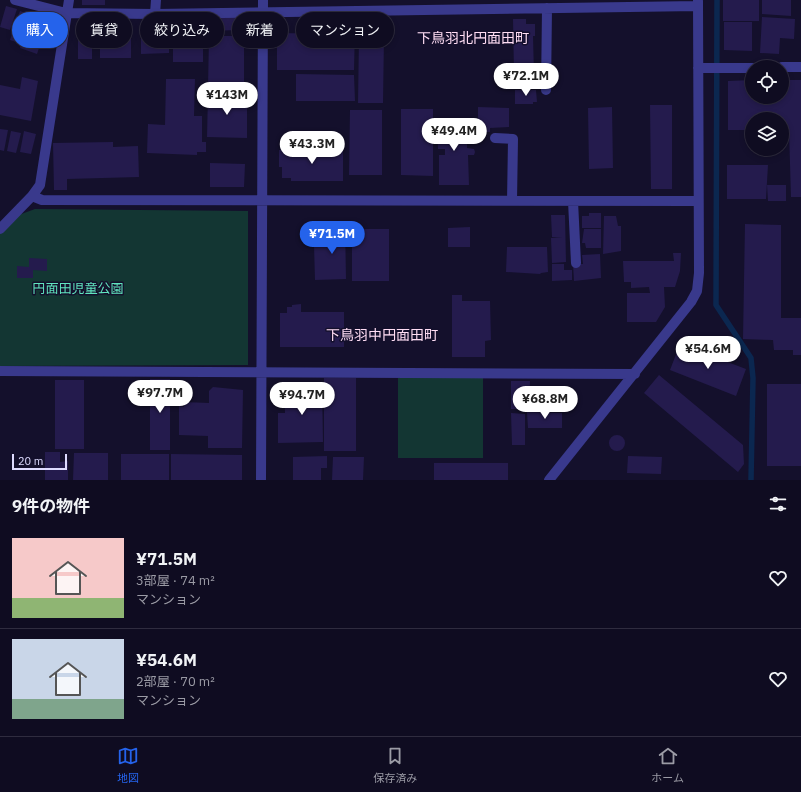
<!DOCTYPE html>
<html lang="ja">
<head>
<meta charset="utf-8">
<style>
	:root { --surface:#0f0c21; --page:#18152a; --text:#f1f3f6; --muted:#9b9ba5; --line:#2f2c3f; --accent:#2563eb }
	body { margin:0; font-family:"IBM Plex Sans","Noto Sans JP",sans-serif; background:var(--page); color:var(--text); height:100vh; display:flex; flex-direction:column; font-size:15px; white-space:nowrap }
	* { box-sizing:border-box; margin:0 }
	p { font-size:13px; color:var(--muted) }
	.icon { flex:none; width:22px; height:22px; fill:none; stroke:currentColor; stroke-width:2; stroke-linecap:round; stroke-linejoin:round }
	.map { position:relative; height:480px; overflow:hidden }
	.panel { display:flex; flex-direction:column; background:var(--surface); flex:1 }
	.panel>* { flex:none }
	.guide { position:absolute; left:12px; top:12px; width:400px; height:36px; display:flex; gap:8px }
	.fabs { position:absolute; left:745px; top:60px; display:grid; gap:8px }
	.fabs a { display:grid; place-items:center; width:44px; height:44px; border-radius:50%; background:var(--surface); box-shadow:0 2px 6px #0003,0 0 0 1px var(--line); font-size:20px }
	.scale { position:absolute; left:12px; bottom:10px; width:55px; box-sizing:border-box; padding-left:4px; border:2px solid #dedbff; border-top:0; font-size:11px; line-height:14px; white-space:nowrap; color:#dedbff; -webkit-text-stroke:3px #14102c; paint-order:stroke }
	.price { position:absolute; translate:-50% -34px; padding:0 9px; border-radius:14px; background:#fff; color:#222; font-size:13px; line-height:26px; filter:drop-shadow(0 1px 2px #0008) }
	.price::after { content:''; position:absolute; left:50%; top:24px; width:12px; height:9px; margin-left:-6px; background:inherit; clip-path:polygon(0 0,100% 0,50% 100%) }
	.price.active { background:var(--accent); color:#fff }
	ul { padding:0; list-style:none }
	li { display:flex; align-items:center; gap:12px; height:100px; padding:0 12px }
	li+li { border-top:1px solid var(--line) }
	li span { display:grid; place-items:center; flex:none; width:112px; height:80px; border-radius:0px; color:#555 }
	li>.icon { margin-inline-start:auto }
	span .icon { width:48px; height:48px; fill:#fffc; stroke-width:1 }
	li b { font-size:17px }
	h2 { display:flex; justify-content:space-between; align-items:center; height:48px; padding:0 12px; font-size:17px }
	.chip { padding:0 14px; border-radius:18px; background:var(--surface); box-shadow:0 2px 6px #0003,0 0 0 1px var(--line); font-size:14px; line-height:36px }
	.chip.active { background:var(--accent); color:#fff }
	.tab-bar { display:flex; justify-content:space-around; align-items:center; height:56px; border-top:1px solid var(--line); background:var(--surface); font-size:11px; color:var(--muted) }
	.tab-bar a { display:grid; justify-items:center; gap:2px }
	.tab-bar .active { color:var(--accent) }
	.map>svg:first-child { display:block }
	.green { fill:#133633 }
	.lines { fill:none; stroke-linecap:round; stroke-linejoin:round }
	.stream { stroke:#0b2750; stroke-width:5.5 }
	.building { fill:#241b4d }
	.minor { stroke:#39398c; stroke-width:10 }
	.labels { text-anchor:middle; stroke-width:3; stroke-linejoin:round; paint-order:stroke }
	.park-label { font-size:13px; fill:#60e5bf; stroke:#14102c }
	.neighbourhood-label { font-size:14px; fill:#ffddf4; stroke:#14102c }
</style>
</head>
<body>
<div class="map">
<svg width="801" height="480" viewBox="0 0 801 480">
	<rect width="100%" height="100%" fill="#14102c"/>
	<!-- green -->
	<path class="green" d="M35 209 248 211V365L0 366V233L16 216Z
		M398 378H483V458H398Z"/>
	<g class="lines">
		<!-- stream -->
		<path class="stream" d="M717 0 716 305 751 358 753 378 751 480"/>
	</g>
	<!-- building -->
	<path class="building" d="M82 0H105V5H82Z
		M723 0H759V21H723Z
		M762 0H791V16L762 14Z
		M6 6 17 9 10 30 0 27Z
		M20 11 28 14 19 43 10 40Z
		M33 11 51 17 47 28 29 22Z
		M208 17H238V30L208 31Z
		M762 17 795 19 794 39 780 38 779 54 760 53Z
		M513 19H526V24H535V36H533L534 74H514Z
		M78 20H92V59H78Z
		M100 21 131 22V58H100Z
		M724 22H752V51L724 50Z
		M27 25 45 30 37 54 20 48Z
		M141 27H169V53L141 54Z
		M341 29H355L354 70H277V33L341 34Z
		M173 30H203V62H173Z
		M359 35 384 36 383 103H358Z
		M209 36H244V87H208Z
		M296 74 354 75 355 101H296Z
		M515 76H535V88H515Z
		M22 77 38 81 31 121 0 115V85L20 89Z
		M166 79H195L194 116H202V142H206V152H197V155L147 153 148 124 165 125Z
		M752 80V97H782V80H801V197H791L789 130H782V119H752V130H728V81Z
		M515 90H536L537 102H533V104H515Z
		M208 94 247 95V138L207 137Z
		M650 105H672V189H651Z
		M478 107 509 108V127L490 128V132H478Z
		M612 107 613 168 589 169 588 108Z
		M401 109H433V176L401 175Z
		M350 110H382V175H349Z
		M467 118V148L474 149 475 152 474 155H468L469 185H439V155H445V149H438L437 119Z
		M0 129 8 130 4 151 0 150Z
		M11 131 21 133 16 153 7 151Z
		M24 131 36 134 31 154 20 152Z
		M113 142V147L138 146 139 177 67 179V190H54L53 143Z
		M279 150H343V181H291V178H282V167H279Z
		M210 163 245 164 244 187H210Z
		M727 165H768L766 199H727Z
		M767 185H786V201H768Z
		M589 213H601V228H582V216H589Z
		M551 215H565L566 262 552 263 551 238 562 237H552Z
		M604 216H616L618 226H621V251L603 254Z
		M332 222H345L346 279 315 280 314 245H323V237H332Z
		M745 224 781 225V318H801V355H793V350H774L773 340 743 339Z
		M470 227V247H448V228Z
		M352 229H389V281H352Z
		M584 229H601V248H586L585 243H582Z
		M507 247H547L548 272 541 273 540 274 506 272Z
		M673 253H681L680 271 675 287H664L665 307 656 322H627V293H650L649 287 631 288V282H624L623 261H674Z
		M600 254 601 278 574 281 573 264H583L582 255Z
		M29 258 47 259V271L33 270V278H17V266L29 267Z
		M552 264H564V270H572V280L552 281Z
		M452 295H462V301H490L491 340 485 341V357H452Z
		M301 304V312H344V347H280V313H287V307H292V305Z
		M680 344 746 369 736 396 670 370Z
		M659 375 743 445 744 464 738 472 644 393Z
		M324 378H356V451H324Z
		M150 379H170V450H150Z
		M55 380H84V449H55Z
		M511 381H530L529 409H511Z
		M767 384H801V466H767Z
		M322 386 323 442 278 443V413H285L284 387Z
		M213 387 243 390 242 448H208V436L179 435V406L184 407V402L209 403V391Z
		M527 412 562 413V428H528Z
		M511 413 525 414V445H512Z
		M609 443a8 8 0 1 1 16 0a8 8 0 1 1-16 0Z
		M45 452H60V462L68 461V480H45Z
		M74 453H108V480H73Z
		M121 454H169V480H121Z
		M171 454 242 455V480H171Z
		M327 456V468H321V480H293V457Z
		M628 456 662 457 661 474 627 473Z
		M333 457H364L363 480H332Z
		M434 463H508V480H434Z"/>
	<g class="lines">
		<!-- minor -->
		<path class="minor" d="M15 0 66 13 155 14 698 6
			M155 14 156 0
			M782 67H801
			M698 68H752
			M546 90 547 8
			M495 138 513 139 512 201
			M32 196 42 200 698 201
			M573 201 576 263
			M0 229 32 196 40 185 69 0
			M0 371 635 374
			M261 480 263 0
			M549 480 691 302 697 291 699 273 698 1"/>
	</g>
	<g class="labels">
		<!-- park labels -->
		<g class="park-label">
			<text x="78" y="293">円面田児童公園</text>
		</g>
		<!-- neighbourhood labels -->
		<g class="neighbourhood-label">
			<text x="473" y="43">下鳥羽北円面田町</text>
			<text x="382" y="340">下鳥羽中円面田町</text>
		</g>
	</g>
</svg>
<div class="fabs">
<a><svg class="icon" aria-label="locate" viewBox="0 0 24 24"><circle cx="12" cy="12" r="6"/><path d="M12 2v4M12 18v4M2 12h4M18 12h4"/></svg></a>
<a><svg class="icon" aria-label="layers" viewBox="0 0 24 24"><path d="M12 4l9 5-9 5-9-5zM3 14l9 5 9-5"/></svg></a>
</div>
<div class="scale">20 m</div>
<b class="price" style="left:526px;top:97px">¥72.1M</b>
<b class="price" style="left:227px;top:116px">¥143M</b>
<b class="price" style="left:454px;top:152px">¥49.4M</b>
<b class="price" style="left:312px;top:165px">¥43.3M</b>
<b class="price active" style="left:332px;top:255px">¥71.5M</b>
<b class="price" style="left:708px;top:370px">¥54.6M</b>
<b class="price" style="left:160px;top:414px">¥97.7M</b>
<b class="price" style="left:302px;top:416px">¥94.7M</b>
<b class="price" style="left:545px;top:420px">¥68.8M</b>
<div class="guide">
<a class="chip active">購入</a>
<a class="chip">賃貸</a>
<a class="chip">絞り込み</a>
<a class="chip">新着</a>
<a class="chip">マンション</a>
</div>
</div>
<section class="panel">
<h2>9件の物件<svg class="icon" aria-label="filters" viewBox="0 0 24 24"><path d="M4 7h16M4 17h16"/><circle cx="9" cy="7" r="2"/><circle cx="15" cy="17" r="2"/></svg></h2>
<ul>
<li><span style="background:linear-gradient(#f6c9c9 75%,#8fb573 0)"><svg class="icon" aria-label="home" viewBox="0 0 24 24"><path d="M3 11l9-7 9 7M6 9v11h12V9"/></svg></span><div><b>¥71.5M</b><p>3部屋 · 74 m²</p><p>マンション</p></div><svg class="icon" aria-label="heart" viewBox="0 0 24 24"><path d="M12 20l-8-8c-3-5 5-10 8-4 3-6 11-1 8 4z"/></svg></li>
<li><span style="background:linear-gradient(#c9d6e8 75%,#7fa58c 0)"><svg class="icon" aria-label="home" viewBox="0 0 24 24"><path d="M3 11l9-7 9 7M6 9v11h12V9"/></svg></span><div><b>¥54.6M</b><p>2部屋 · 70 m²</p><p>マンション</p></div><svg class="icon" aria-label="heart" viewBox="0 0 24 24"><path d="M12 20l-8-8c-3-5 5-10 8-4 3-6 11-1 8 4z"/></svg></li>
</ul>
</section>
<nav class="tab-bar">
<a class="active"><svg class="icon" aria-label="map" viewBox="0 0 24 24"><path d="M3 6l6-2 6 2 6-2v14l-6 2-6-2-6 2zM9 4v14M15 6v14"/></svg>地図</a>
<a><svg class="icon" aria-label="saved" viewBox="0 0 24 24"><path d="M7 4h10v16l-5-4-5 4z"/></svg>保存済み</a>
<a><svg class="icon" aria-label="home" viewBox="0 0 24 24"><path d="M3 11l9-7 9 7M6 9v11h12V9"/></svg>ホーム</a>
</nav>
</body>
</html>
